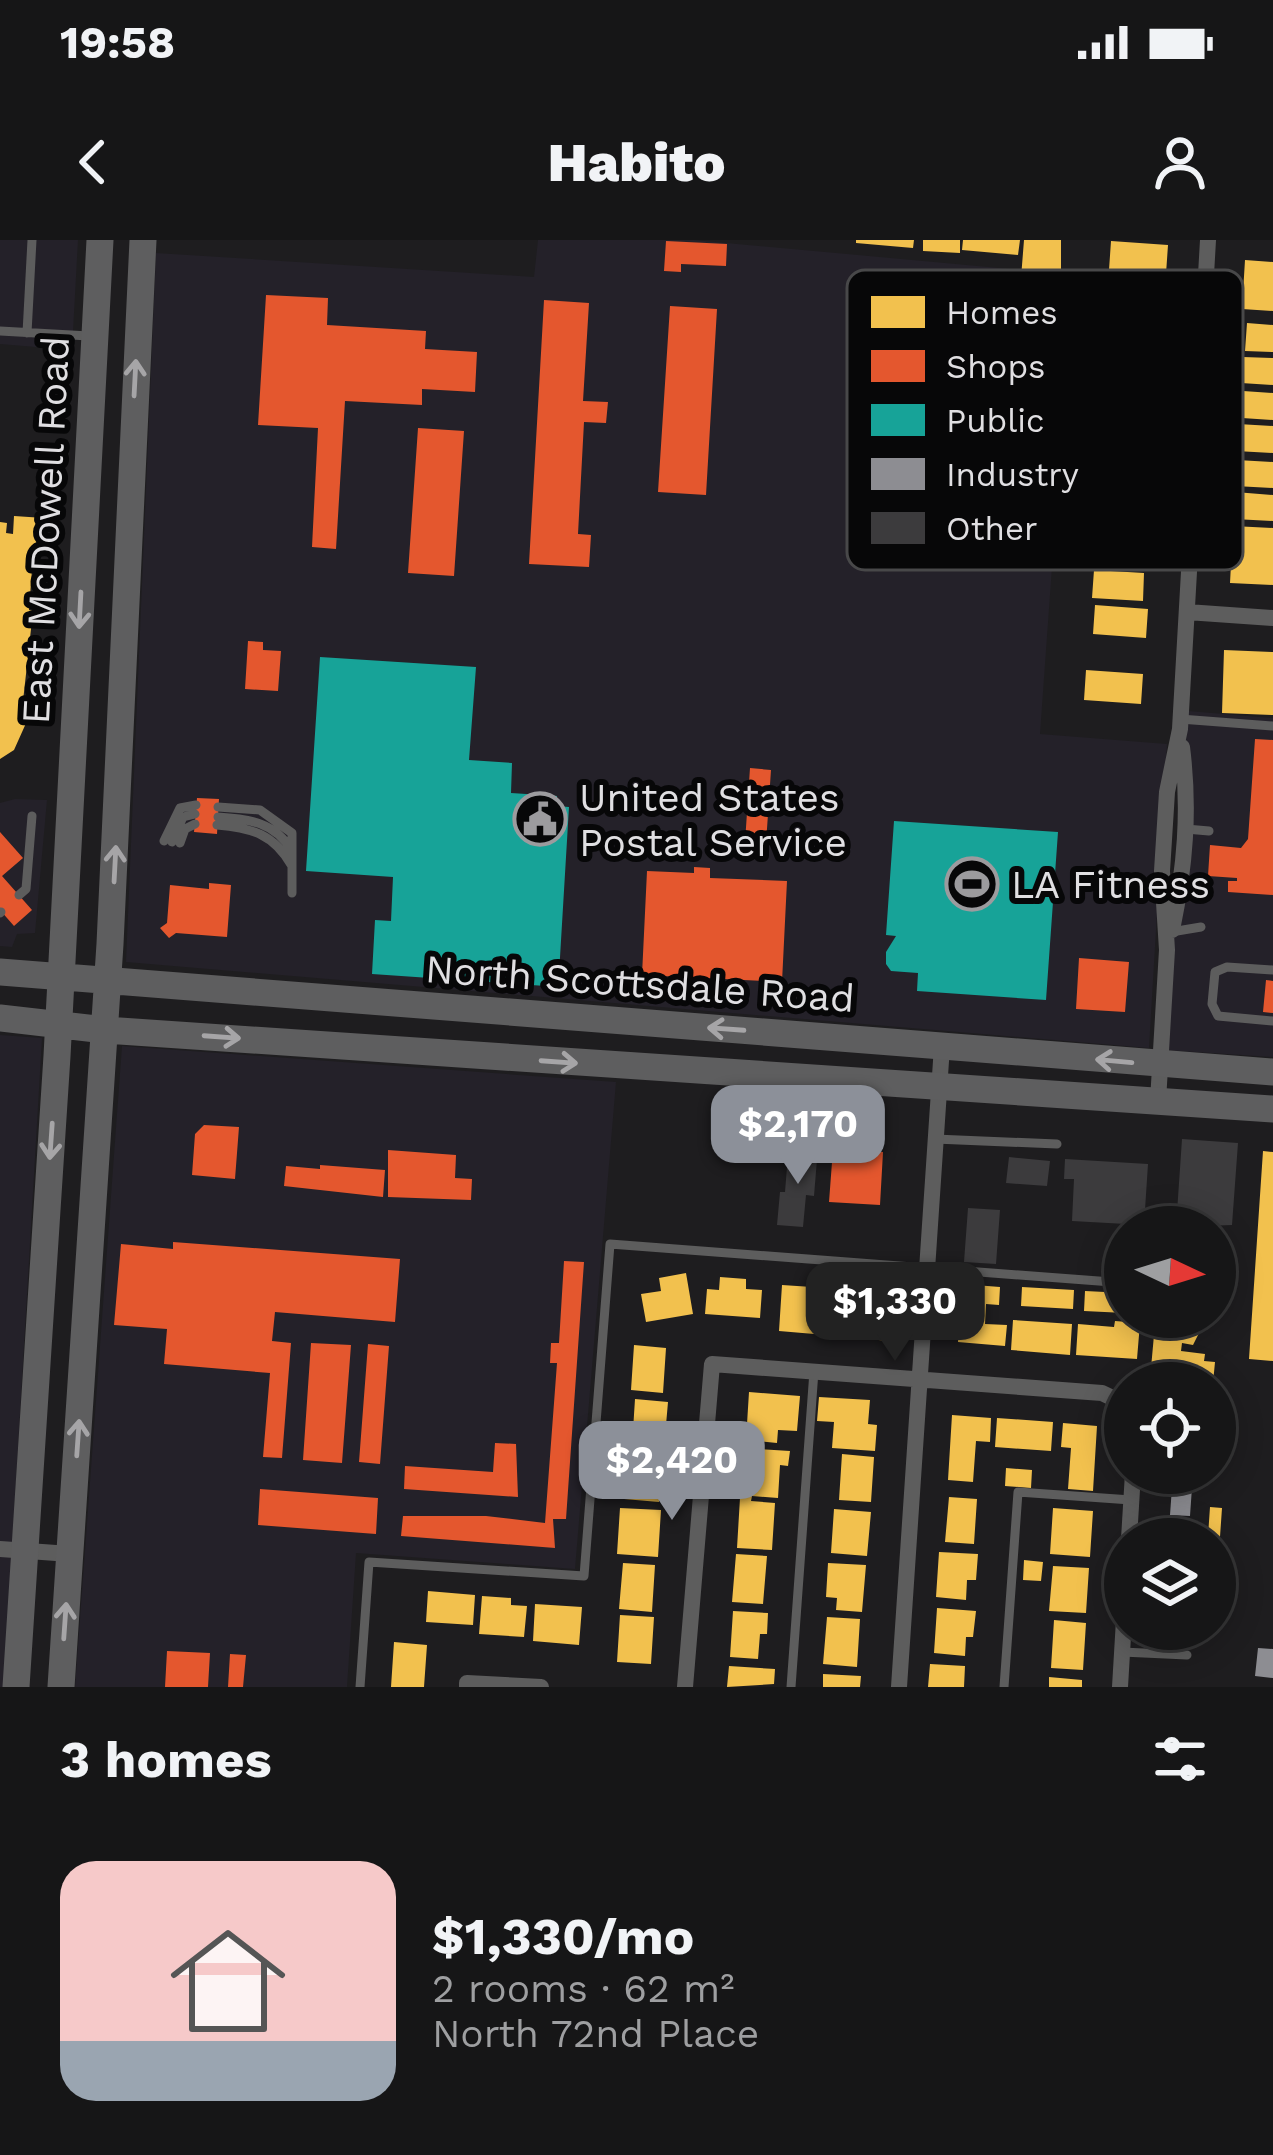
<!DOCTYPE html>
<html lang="en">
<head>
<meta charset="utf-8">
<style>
	:root { --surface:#161617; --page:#232324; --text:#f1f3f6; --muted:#9e9fa1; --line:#353536; --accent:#8c9099 }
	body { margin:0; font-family:"Work Sans",sans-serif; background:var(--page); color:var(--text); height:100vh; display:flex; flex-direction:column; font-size:45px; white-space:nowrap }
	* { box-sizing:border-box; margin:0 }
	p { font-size:39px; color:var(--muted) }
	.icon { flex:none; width:66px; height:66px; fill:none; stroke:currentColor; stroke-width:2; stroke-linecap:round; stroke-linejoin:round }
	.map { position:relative; height:1447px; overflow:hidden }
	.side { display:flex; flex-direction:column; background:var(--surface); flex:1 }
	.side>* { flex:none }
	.needle { width:78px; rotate:94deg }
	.buttons { position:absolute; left:1104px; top:966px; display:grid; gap:24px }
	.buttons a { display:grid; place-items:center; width:132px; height:132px; border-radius:50%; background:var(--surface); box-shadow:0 6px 30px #0003,0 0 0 3px var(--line); font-size:60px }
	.price { position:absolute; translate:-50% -102px; padding:0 27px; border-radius:24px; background:var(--accent); color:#fff; font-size:39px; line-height:78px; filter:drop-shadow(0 3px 6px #0008) }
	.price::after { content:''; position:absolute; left:50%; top:72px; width:36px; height:27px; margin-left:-18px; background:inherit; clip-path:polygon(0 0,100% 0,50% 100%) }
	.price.selected { background:#222; color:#fff }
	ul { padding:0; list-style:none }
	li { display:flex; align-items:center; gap:36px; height:300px; padding:0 60px }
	li span { display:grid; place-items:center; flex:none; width:336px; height:240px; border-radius:36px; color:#555 }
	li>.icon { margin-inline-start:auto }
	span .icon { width:144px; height:144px; fill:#fffc; stroke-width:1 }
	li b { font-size:51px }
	h2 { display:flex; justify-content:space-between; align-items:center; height:144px; padding:0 60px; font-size:51px }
	.status { display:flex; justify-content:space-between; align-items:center; height:84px; padding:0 60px; background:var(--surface); direction:ltr }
	.status svg { height:33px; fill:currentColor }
	header { display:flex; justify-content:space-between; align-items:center; height:156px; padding:0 60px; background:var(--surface); font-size:54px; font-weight:800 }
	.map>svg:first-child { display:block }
	.built { fill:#242129 }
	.homes { fill:#f2c14e }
	.shops { fill:#e4572e }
	.public { fill:#17a398 }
	.industry { fill:#8d8d92 }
	.building { fill:#3c3b3d }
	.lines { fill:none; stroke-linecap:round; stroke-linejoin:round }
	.lane { stroke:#5d5d5d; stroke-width:9 }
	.street { stroke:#5d5d5d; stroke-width:16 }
	.primary { stroke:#5e5e5f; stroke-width:27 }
	.oneway { stroke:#a6a5a7 }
	.labels { text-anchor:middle; stroke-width:12; stroke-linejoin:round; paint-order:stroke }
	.street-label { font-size:39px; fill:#e0dfe2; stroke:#070708 }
	.poi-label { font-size:39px; fill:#e0dfe2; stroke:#070708; text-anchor:start }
	.key { fill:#070708; stroke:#484849; stroke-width:3 }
	.key-label { font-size:33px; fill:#e0dfe2 }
</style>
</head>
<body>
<div class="status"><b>19:58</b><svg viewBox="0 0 49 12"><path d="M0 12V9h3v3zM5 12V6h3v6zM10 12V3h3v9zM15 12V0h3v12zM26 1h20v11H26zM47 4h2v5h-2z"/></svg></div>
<header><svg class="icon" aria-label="back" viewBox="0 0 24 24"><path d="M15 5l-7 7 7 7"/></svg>Habito<svg class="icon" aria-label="person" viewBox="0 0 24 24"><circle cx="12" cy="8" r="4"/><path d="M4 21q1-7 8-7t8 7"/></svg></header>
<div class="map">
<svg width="1273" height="1447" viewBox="0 0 1273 1447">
	<rect width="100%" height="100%" fill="#1e1d1f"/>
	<!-- built -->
	<path class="built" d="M0 0H78L72 110 0 104Z
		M538 0H694L1022 30 1004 294 1054 299 1040 494 1167 504 1149 808 126 722 156 13 534 37Z
		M1188 471 1273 478V817L1165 810Z
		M15 559 47 560 35 693 17 694 12 707 0 706V563Z
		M0 795 42 798 4 1447H0Z
		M122 806 616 842 575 1329 356 1313 347 1447H75Z"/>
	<!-- homes -->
	<path class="homes" d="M856 0H914L913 8 856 3Z
		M923 0H960V13L923 11Z
		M963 0H1020L1018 15 962 10Z
		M1024 0H1061V41L1021 38Z
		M1111 1 1168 5 1166 34 1109 30Z
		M1245 20 1273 22V71L1242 69Z
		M1247 83 1273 85V112L1245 111Z
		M1243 117 1273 118V145L1241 143Z
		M1243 151 1273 153V180L1242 178Z
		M1238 184 1273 186V213L1236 211Z
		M1237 220 1273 222V248L1235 246Z
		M1235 252 1273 255V281L1234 279Z
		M14 276 44 278 42 299H37L32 329 29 370 33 371 22 470 24 480 27 481 14 510 0 519V282L7 283 6 293 13 294Z
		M1233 286 1273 288V345L1230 343Z
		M1094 330 1144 333 1143 361 1092 358Z
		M1095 365 1148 369 1146 398 1093 394Z
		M1224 410 1273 412V475L1222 473Z
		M1086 430 1143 434 1141 464 1084 460Z
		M1263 911 1273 912V1121L1249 1119Z
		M686 1033 693 1074 646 1082 641 1054 661 1051 659 1038Z
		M720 1037 746 1039V1049L762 1050 760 1078 705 1074 707 1049 719 1050Z
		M962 1044 1000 1047 999 1065 986 1064 985 1084 1007 1085 1005 1106 958 1102Z
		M782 1045 812 1047 811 1061 828 1062 826 1095 779 1091Z
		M1022 1047 1074 1050 1073 1069 1021 1066Z
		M1085 1051 1125 1053V1073L1084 1071Z
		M845 1068 892 1071 890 1101 843 1097Z
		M1142 1077H1183L1202 1087 1193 1105 1182 1103 1181 1111 1205 1114 1204 1121 1215 1122 1213 1143H1185L1176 1138V1130L1151 1128 1155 1084Z
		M1013 1080 1072 1084 1070 1115 1011 1110Z
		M1115 1081 1140 1083 1137 1119 1076 1115 1078 1084 1114 1087Z
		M634 1105 666 1108 663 1153 631 1150Z
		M749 1152 800 1156 797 1191 778 1190 777 1203 746 1200Z
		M819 1157 870 1160 868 1184 877 1185 875 1211 832 1208 834 1182 817 1181Z
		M635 1159 668 1162 664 1208 632 1206Z
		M952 1175 991 1178 990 1202 976 1201 973 1242 948 1240Z
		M997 1178 1053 1182 1051 1211 995 1207Z
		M1063 1183 1097 1186 1093 1251 1068 1249 1071 1208 1061 1207Z
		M743 1208 790 1211 788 1226 780 1225 778 1258 752 1256 751 1261 775 1263 772 1310 737 1308Z
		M627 1214 662 1216 659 1262 624 1259Z
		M842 1214 874 1217 871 1262 839 1260Z
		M1006 1228 1032 1230 1031 1248 1005 1246Z
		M949 1257 977 1259 974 1304 945 1302Z
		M1210 1267 1222 1268 1220 1297 1208 1296Z
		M620 1268 661 1270 658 1317 617 1314Z
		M1053 1268 1093 1271 1090 1317 1050 1314Z
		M834 1269 871 1272 867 1316 831 1313Z
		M939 1312 978 1314 976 1340H967L966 1360 936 1357Z
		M736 1314 767 1316 763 1364 732 1362Z
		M1024 1320 1043 1322 1041 1341 1023 1340Z
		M623 1323 655 1325 652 1372 619 1369Z
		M828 1323 866 1325 862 1372 836 1370 837 1358 826 1357Z
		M1053 1326 1089 1328 1086 1373 1049 1371Z
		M428 1351 475 1355 473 1385 426 1382Z
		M482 1356 511 1358V1365L527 1366 524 1397 479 1394Z
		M535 1364 582 1367 579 1405 533 1401Z
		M937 1368 976 1371 973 1397H966L965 1416 934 1413Z
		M733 1371 768 1373 767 1394H760L758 1419 730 1417Z
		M620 1375 654 1377 651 1424 617 1422Z
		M827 1377 860 1379 857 1427 823 1424Z
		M1054 1380 1086 1383 1083 1430 1051 1428Z
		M394 1402 427 1405 424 1447H391Z
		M930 1424 965 1426 964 1447H928Z
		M729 1426 775 1429 774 1444 727 1447Z
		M823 1434 861 1436 860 1447H823Z
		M1049 1437 1082 1440V1447H1049Z"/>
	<!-- shops -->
	<path class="shops" d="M666 1 727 4 726 26 681 24V32L664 31Z
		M266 55 328 58 327 85 426 91 425 109 477 112 475 152 422 149V165L345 161 336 309 312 307 318 188 258 185Z
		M544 60 589 63 583 161 608 162 606 183 584 182 578 294 591 295 589 327 529 324Z
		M670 66 717 69 706 255 658 252Z
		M418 188 464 191 454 336 408 333Z
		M248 401 263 402V410L281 411 278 451 245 449Z
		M1255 499 1273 500V655L1228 652V641H1237V638L1208 636 1210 605 1241 608 1248 599Z
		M750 528 771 530 765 618 744 617Z
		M197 558 219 559 217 594 194 592Z
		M0 592 23 618 2 636 32 670 14 686 0 670Z
		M694 627 710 628V638L787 641 782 742 642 735 647 631 694 633Z
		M209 643 231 645 227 697 176 693 169 698 160 688 167 683 170 645 209 649Z
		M1079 718 1129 722 1125 772 1076 769Z
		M1266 740 1273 741V773L1263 772Z
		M204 885 239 887 235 939 192 935 195 894Z
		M833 909 883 912 880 965 829 962Z
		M388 910 456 915 455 938 472 939 471 960 388 957Z
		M320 925 385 930 383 957 284 946 286 926 320 929Z
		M173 1002 400 1019 395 1082 275 1072 272 1101 291 1103 282 1218 263 1217 270 1133 164 1124 167 1089 114 1085 121 1004 173 1009Z
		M564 1021 584 1022 566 1279H553L555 1308 401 1296 403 1276H486L545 1283 557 1123H550L551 1103H559Z
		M311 1103 351 1105 342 1223 303 1220Z
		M368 1104 389 1106 380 1224 359 1222Z
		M495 1203 516 1204 518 1257 404 1249 405 1226 493 1232Z
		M260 1249 378 1258 376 1294 258 1285Z
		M167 1411 210 1413 208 1447H165Z
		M230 1414 246 1415 243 1447H228Z"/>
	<!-- public -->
	<path class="public" d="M320 417 476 427 469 520 512 523 511 553 557 556 556 566 569 567 559 734H547L546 746 372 734 375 680 391 681 393 637 306 631Z
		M894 581 1058 592 1046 760 917 751 918 733 891 731 886 724V712L896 696 886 695Z"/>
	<!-- industry -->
	<path class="industry" d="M1173 1233H1193L1190 1276 1170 1275Z
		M1258 1408 1273 1409V1438L1255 1436Z"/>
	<!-- building -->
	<path class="building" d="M1182 899 1238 903 1232 985 1176 987Z
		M796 905 818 907 814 956 806 955 803 987 777 985 780 952H785L787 927 794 928Z
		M1009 917 1050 921 1047 946 1006 943Z
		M1065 919 1148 924 1144 985 1072 981 1074 939H1064Z
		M968 968 1000 970 996 1024 964 1022Z"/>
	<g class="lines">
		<!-- lane -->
		<path class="lane" d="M0 91 89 96
			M27 93 32 0
			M1180 479 1273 486
			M218 567 260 570 292 593V653
			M218 577C249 579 275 582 292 611
			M217 585C252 588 274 594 292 626
			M1186 589 1209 591
			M164 601 180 568 196 565
			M172 602 183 577 195 574
			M180 603 185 589 195 584
			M19 655 26 649 32 576
			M0 673 1 672
			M1171 692 1201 687
			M1273 730 1227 727 1215 732 1212 764 1218 776 1273 781
			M935 899 1057 904
			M1122 1412 1187 1415
			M360 1447 369 1322 584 1336 610 1004 1125 1043
			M791 1447 814 1131
			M1004 1447 1018 1252 1131 1260"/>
		<!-- street -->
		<path class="street" d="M1187 372 1273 378
			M1172 690C1185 628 1190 570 1182 507
			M1158 861 1167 710 1162 631 1167 552 1180 489 1208 0
			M1129 1299 1133 1233
			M0 1309 70 1314
			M467 1447V1443L541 1447
			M685 1447 712 1124 1102 1153 1125 1164
			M899 1447 942 806
			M1120 1447 1125 1363"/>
		<!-- primary -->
		<path class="primary" d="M0 732 1273 832
			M0 778 105 790 1273 869
			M16 1447 57 816 100 0
			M61 1447 110 704 143 0"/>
	</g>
	<!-- one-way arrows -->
	<defs><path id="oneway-shaft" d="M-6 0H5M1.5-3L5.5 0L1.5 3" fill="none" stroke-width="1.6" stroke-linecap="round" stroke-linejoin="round" transform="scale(3)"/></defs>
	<g class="oneway">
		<use href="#oneway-shaft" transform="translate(135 138) rotate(-87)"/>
		<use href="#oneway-shaft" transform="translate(80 370) rotate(93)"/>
		<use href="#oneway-shaft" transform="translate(115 624) rotate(-87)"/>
		<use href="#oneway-shaft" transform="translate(726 789) rotate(-176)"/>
		<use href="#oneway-shaft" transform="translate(222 797) rotate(4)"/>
		<use href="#oneway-shaft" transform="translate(1114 821) rotate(-175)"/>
		<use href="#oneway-shaft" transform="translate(559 822) rotate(4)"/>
		<use href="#oneway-shaft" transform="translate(51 901) rotate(94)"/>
		<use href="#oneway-shaft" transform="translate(78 1198) rotate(-86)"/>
		<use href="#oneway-shaft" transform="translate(65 1381) rotate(-86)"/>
	</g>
	<!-- icons -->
	<defs>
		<g id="civic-ring" transform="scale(2.7)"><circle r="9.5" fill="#070708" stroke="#9c9b9e" stroke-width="1.5"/><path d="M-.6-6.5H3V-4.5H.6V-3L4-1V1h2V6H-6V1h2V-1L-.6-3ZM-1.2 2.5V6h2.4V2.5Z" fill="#9c9b9e"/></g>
		<g id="stadium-ring" transform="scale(2.7)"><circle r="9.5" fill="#070708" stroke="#9c9b9e" stroke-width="1.5"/><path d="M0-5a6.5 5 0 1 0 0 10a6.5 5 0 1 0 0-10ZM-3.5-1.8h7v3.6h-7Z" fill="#9c9b9e"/></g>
	</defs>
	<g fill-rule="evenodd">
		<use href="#civic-ring" x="540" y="579"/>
		<use href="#stadium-ring" x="972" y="644"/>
	</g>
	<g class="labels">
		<!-- street labels -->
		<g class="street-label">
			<text transform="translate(45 290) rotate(-87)" y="14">East McDowell Road</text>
			<text transform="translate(640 743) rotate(4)" y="14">North Scottsdale Road</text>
		</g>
		<!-- poi labels -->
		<g class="poi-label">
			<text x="579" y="571">United States<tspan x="579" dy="45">Postal Service</tspan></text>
			<text x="1011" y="658">LA Fitness</text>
		</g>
	</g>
	<!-- legend -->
	<rect x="847" y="30" width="396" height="300" rx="18" class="key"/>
	<rect x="871" y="56" width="54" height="32" fill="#f2c14e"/>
	<rect x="871" y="110" width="54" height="32" fill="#e4572e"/>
	<rect x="871" y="164" width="54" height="32" fill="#17a398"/>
	<rect x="871" y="218" width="54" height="32" fill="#8d8d92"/>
	<rect x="871" y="272" width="54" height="32" fill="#3c3b3d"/>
	<g class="key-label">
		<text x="946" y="84">Homes</text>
		<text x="946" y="138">Shops</text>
		<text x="946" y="192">Public</text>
		<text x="946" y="246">Industry</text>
		<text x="946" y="300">Other</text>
	</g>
</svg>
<div class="buttons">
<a><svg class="needle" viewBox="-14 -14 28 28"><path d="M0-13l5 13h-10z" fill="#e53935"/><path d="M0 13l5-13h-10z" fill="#9e9fa1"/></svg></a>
<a><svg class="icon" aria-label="locate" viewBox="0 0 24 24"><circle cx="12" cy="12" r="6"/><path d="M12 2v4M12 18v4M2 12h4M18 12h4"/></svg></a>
<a><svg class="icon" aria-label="layers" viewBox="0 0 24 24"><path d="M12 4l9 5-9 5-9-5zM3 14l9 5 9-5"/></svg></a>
</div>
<b class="price" style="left:798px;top:947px">$2,170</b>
<b class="price selected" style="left:895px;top:1124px">$1,330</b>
<b class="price" style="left:672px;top:1283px">$2,420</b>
</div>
<section class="side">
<h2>3 homes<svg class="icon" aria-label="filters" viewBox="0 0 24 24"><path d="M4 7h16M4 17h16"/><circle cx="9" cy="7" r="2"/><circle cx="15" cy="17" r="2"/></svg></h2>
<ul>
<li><span style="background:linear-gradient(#f6c9c9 75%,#9aa5b1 0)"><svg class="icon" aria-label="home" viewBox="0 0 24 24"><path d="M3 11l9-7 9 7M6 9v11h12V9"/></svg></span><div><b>$1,330/mo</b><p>2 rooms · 62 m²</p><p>North 72nd Place</p></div></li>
</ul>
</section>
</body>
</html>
